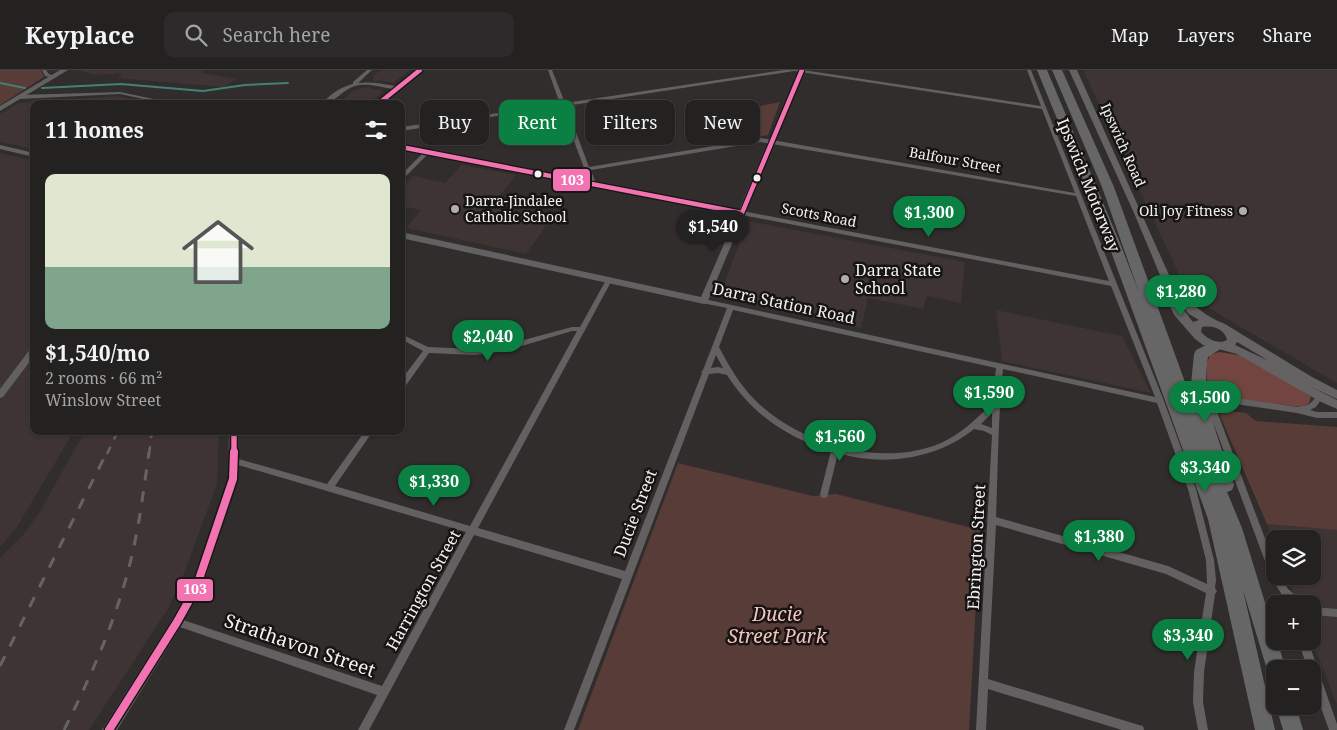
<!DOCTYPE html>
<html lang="en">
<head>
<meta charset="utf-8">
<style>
	:root { --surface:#242221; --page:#2c2a2a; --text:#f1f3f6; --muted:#a3a4a5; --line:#413f3f; --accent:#0b8043 }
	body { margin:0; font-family:"Noto Serif",serif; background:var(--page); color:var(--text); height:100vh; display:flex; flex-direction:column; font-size:19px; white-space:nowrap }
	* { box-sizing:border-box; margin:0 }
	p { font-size:16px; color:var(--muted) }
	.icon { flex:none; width:28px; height:28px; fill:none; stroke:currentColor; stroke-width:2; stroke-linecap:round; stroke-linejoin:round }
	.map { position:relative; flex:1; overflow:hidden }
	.sheet { position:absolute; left:30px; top:30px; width:375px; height:335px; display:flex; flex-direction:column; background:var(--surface); border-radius:10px; box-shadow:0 1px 4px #0004,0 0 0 1px var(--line) }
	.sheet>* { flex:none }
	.guide { position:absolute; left:420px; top:30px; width:475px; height:45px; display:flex; gap:10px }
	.buttons { position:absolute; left:1266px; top:460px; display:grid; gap:10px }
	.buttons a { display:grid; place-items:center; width:55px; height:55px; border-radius:10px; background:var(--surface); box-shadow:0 1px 4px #0004,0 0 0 1px var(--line); font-size:25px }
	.price { position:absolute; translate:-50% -42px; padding:0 11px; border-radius:18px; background:var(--accent); color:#fff; font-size:16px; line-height:32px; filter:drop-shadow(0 1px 2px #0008) }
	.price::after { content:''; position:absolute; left:50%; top:30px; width:15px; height:11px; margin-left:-8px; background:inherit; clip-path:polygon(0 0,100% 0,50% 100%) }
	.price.active { background:#222; color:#fff }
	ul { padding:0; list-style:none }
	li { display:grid; align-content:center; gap:10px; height:265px; padding:0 15px }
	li+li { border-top:1px solid var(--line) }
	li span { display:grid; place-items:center; height:155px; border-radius:10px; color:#555 }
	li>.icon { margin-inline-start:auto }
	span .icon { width:90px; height:90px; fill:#fffc; stroke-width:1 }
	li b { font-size:21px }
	h2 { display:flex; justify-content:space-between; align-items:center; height:60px; padding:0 15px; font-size:21px }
	.tag { padding:0 18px; border-radius:10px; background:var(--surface); box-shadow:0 1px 4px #0004,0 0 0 1px var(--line); font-size:18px; line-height:45px }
	.tag.active { background:var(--accent); color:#fff }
	header { display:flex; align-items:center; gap:30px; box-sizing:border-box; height:70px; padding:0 25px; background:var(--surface); border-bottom:1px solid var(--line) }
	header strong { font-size:24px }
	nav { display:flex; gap:28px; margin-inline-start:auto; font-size:18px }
	.search { width:350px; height:45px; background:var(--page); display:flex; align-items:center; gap:12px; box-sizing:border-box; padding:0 18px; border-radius:10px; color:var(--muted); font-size:19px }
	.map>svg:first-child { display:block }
	.built { fill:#3e3433 }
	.green { fill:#583c38 }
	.forest { fill:#734540 }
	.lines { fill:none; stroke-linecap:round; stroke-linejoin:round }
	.stream { stroke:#438174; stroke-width:2 }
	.minor { fill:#626060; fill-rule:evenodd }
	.tertiary { fill:#626060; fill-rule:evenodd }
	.secondary { fill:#646262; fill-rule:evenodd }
	.motorway { fill:#676666; fill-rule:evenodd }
	.rail-far1 { stroke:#666463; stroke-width:2.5; stroke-dasharray:8 8; stroke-linecap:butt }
	.rail { stroke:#666463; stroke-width:3; stroke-dasharray:11 11; stroke-linecap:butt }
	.bus-1-far2-casing { stroke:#171514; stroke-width:7 }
	.bus-1-far1-casing { stroke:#171514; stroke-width:9 }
	.bus-1-casing { stroke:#171514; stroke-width:11 }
	.bus-1-far2 { stroke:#f272b2; stroke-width:4.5 }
	.bus-1-far1 { stroke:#f272b2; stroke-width:5.5 }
	.bus-1 { stroke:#f272b2; stroke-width:8 }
	.bus-dot { fill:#f5f2f1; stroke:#171514; stroke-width:2 }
	.poi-dot { fill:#b0adac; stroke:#171514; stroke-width:2 }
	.labels { text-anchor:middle; stroke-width:5; stroke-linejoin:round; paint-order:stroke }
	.far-street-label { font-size:14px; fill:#f5f2f1; stroke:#171514 }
	.far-poi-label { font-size:14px; fill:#f5f2f1; stroke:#171514; text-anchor:start }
	.street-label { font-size:16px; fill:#f5f2f1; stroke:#171514 }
	.poi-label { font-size:16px; fill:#f5f2f1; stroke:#171514; text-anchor:start }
	.near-park-label { font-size:19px; font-style:italic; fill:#f8c3bc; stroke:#171514 }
	.near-street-label { font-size:19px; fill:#f5f2f1; stroke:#171514 }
	.line-badge { stroke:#171514; stroke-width:2 }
	.badge-label { font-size:14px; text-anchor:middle; font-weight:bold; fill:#fff }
</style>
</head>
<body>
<header>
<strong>Keyplace</strong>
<div class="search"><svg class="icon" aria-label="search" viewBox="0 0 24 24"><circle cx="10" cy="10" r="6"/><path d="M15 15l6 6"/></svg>Search here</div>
<nav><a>Map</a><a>Layers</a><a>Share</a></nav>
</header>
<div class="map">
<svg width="1337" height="660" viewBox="0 0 1337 660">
	<rect width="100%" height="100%" fill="#302d2c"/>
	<!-- built -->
	<path class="built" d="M79 0H205L202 3 236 9 224 17 117 8 123 3 95 5Z
		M381 0H410L393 13 379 10 374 12 373 6Z
		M1083 0H1337V313L1227 249 1198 231 1187 221Z
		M371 16 369 18 383 21 368 34H338L354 20Z
		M117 26 157 34H34V79L0 72V44L19 33Z
		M0 83 34 91V361H74L17 457 0 477Z
		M462 95 516 105 490 138 551 149 526 184 406 158 421 140 401 136V119L413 106 445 113Z
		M748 151 965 192 961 233 927 226 923 239 868 228 861 258 719 227Z
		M996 240 1122 266 1151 323 1002 291Z
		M85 361H219L217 414 185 501 169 537 89 660H0V488L23 465 39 443Z
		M1267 454 1337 460V635L1312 571V534H1298L1287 506H1312V469H1275V475Z"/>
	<!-- green -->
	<path class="green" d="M0 0H41L44 7 0 35Z
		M780 32 768 65 724 72 709 46Z
		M1227 341 1246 343 1256 351 1337 357V460L1267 454 1221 348 1220 345 1223 342Z
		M678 393 813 426 836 424 980 460 969 660H578Z"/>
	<!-- forest -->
	<path class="forest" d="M1219 282 1239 285 1284 309 1311 327 1309 333 1302 337 1217 327 1208 320 1206 295 1210 285Z"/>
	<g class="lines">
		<!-- stream -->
		<path class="stream" d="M0 13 25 18
			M42 18 121 14 203 21 245 15 288 13"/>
		<!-- minor -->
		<path class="minor" d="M42 0H46L49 4 56 7 54 8 45 6Z
			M367 0H372L357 14H353V12Z
			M548 0H552L565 33 784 0H803L1041 36 1027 0H1031L1164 331 1196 419 1214 490 1216 510 1215 518 1217 521 1215 524 1204 602 1203 632 1208 660H1198L1193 632 1194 602 1206 523 1166 504 996 455 988 609 1139 655 1143 656 1144 660H1122L988 619 986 660H976L992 365 984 361 974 359C937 389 884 397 838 383L828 424 827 427 824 428 821 427 820 424 831 381C787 368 751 343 727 305L718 303 709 304 574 660H564L622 509 474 465 369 660H358L377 625 174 555 172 552 174 549 177 548 382 616 466 462 235 394 232 393 231 391 232 389 235 388 327 414 365 361H373L335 416 470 456 577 261H572L505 281 475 285 429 283 404 318 401 319V310L423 281 401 269V264L428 277 475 279 505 275 572 257H580L606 210 609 208 612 210 478 458 625 501 702 303 701 302 703 300 727 238 702 233 701 231 702 229H704L1155 327 1111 216 742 145 739 143 742 141 1109 211 1076 126 761 72 591 100 596 114 593 116 590 114 585 101 572 103 567 109H563L562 108 568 101 584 98 561 36 401 61V57L560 34ZM794 1 1042 39 1075 123 761 68 589 97 566 36ZM733 240 996 298 992 334C977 348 961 364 941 373 882 398 800 375 755 330 740 315 729 296 719 277ZM716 285 723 298 718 297 711 298ZM1003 299 1157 333 1188 419 1206 490 1207 514 1168 496 996 447C998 398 998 348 1003 299ZM992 343V358L981 354Z
			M120 22 178 34H167L120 24 20 29 17 27 20 25Z
			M427 80 429 81V83L401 111V105L425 81Z
			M34 277V286L3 327 0 328V319L31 278Z
			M1316 320 1319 321 1323 327 1316 337 1310 340 1317 342H1337V348H1317L1297 343 1235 334H1224L1219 338 1218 344 1275 495V506H1280L1288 519 1303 531 1304 534H1293L1282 525 1271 507 1210 344 1212 334 1223 328H1235L1298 337C1305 336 1310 335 1315 328L1312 323 1313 321Z
			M1312 537 1337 539V547L1312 545Z
			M1298 571H1308L1337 654V660H1329L1312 612V599H1308Z"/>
		<!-- tertiary -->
		<path class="tertiary" d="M60 0H68L0 41V36Z
			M416 0H423L382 34H375L392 19C380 17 365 12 352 17 341 22 333 34 321 34 345 9 364 10 396 16Z
			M799 0H805L707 233 704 234 401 168V162L701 227 737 144 401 79V75L739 140Z
			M0 75 34 83V87L0 79Z
			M229 361H239L238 409 202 518 181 556 117 660H102L173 548 191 516 228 409Z"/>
		<!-- secondary -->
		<path class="secondary" d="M1069 0H1077L1174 216C1191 232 1202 245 1225 254L1312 307 1337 320V329L1309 316 1337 330V339L1319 331 1237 284 1203 275 1195 269 1175 246 1167 231 1165 217 1134 143ZM1177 231 1189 244 1199 250 1193 252ZM1202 257C1212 255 1225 259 1227 270 1217 275 1208 269 1201 262ZM1237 272 1269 291 1235 275Z"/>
		<!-- motorway -->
		<path class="motorway" d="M1037 0H1047L1120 173 1140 225 1102 117 1052 0H1062L1114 117 1197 345 1191 314 1194 284 1196 280 1214 271 1219 272 1221 276 1219 280 1208 287C1200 330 1221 375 1234 415L1232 420 1227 422 1242 458 1275 565V571H1277L1286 599H1275V608L1269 606 1243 520 1275 660H1255L1208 449 1108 173Z
			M1276 636H1296L1303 660H1283Z"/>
		<!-- rail-far1 -->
		<path class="rail-far1" d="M107 384 118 361
			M149 384 152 361"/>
		<!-- rail -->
		<path class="rail" d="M0 596 107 382
			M64 660C92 604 118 546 132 485 140 451 144 417 149 382"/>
		<!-- bus-1-far2 casing -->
		<g class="bus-1-far2-casing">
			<path id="bus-1-far2" d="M378 34 420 0
				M401 77 742 143
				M742 143 802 0"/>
		</g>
		<!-- bus-1-far1 casing -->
		<g class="bus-1-far1-casing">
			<path id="bus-1-far1" d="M234 384V361"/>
		</g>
		<!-- bus-1 casing -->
		<g class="bus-1-casing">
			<path id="bus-1" d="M109 660 177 552 196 518 233 409 234 382"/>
		</g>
		<!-- bus-1-far2 -->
		<use href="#bus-1-far2" class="bus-1-far2"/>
		<!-- bus-1-far1 -->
		<use href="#bus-1-far1" class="bus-1-far1"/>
		<!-- bus-1 -->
		<use href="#bus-1" class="bus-1"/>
	</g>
	<!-- markers -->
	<g class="bus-dot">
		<circle cx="538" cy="104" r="4.5"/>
		<circle cx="757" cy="108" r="4.5"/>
	</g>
	<g class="poi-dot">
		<circle cx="455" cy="139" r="5"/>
		<circle cx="1243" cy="141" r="5"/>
		<circle cx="845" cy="209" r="5"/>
	</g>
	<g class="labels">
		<!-- far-street labels -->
		<g class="far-street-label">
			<text transform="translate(1123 75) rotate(66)" y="5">Ipswich Road</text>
			<text transform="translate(955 90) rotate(10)" y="5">Balfour Street</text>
			<text transform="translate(819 145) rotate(11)" y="5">Scotts Road</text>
		</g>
		<!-- far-poi labels -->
		<g class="far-poi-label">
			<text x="465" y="136">Darra-Jindalee<tspan x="465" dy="16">Catholic School</tspan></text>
			<text x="1233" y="146" text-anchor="end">Oli Joy Fitness</text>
		</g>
		<!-- street labels -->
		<g class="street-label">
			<text transform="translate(1089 115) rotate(68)" y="6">Ipswich Motorway</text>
			<text transform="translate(784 233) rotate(12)" y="6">Darra Station Road</text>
			<text transform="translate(635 443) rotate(-69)" y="6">Ducie Street</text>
			<text transform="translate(976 477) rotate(-87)" y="6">Ebrington Street</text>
			<text transform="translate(423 520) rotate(-61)" y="6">Harrington Street</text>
		</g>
		<!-- poi labels -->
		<g class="poi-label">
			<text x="855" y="206">Darra State<tspan x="855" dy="18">School</tspan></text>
		</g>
		<!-- near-park labels -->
		<g class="near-park-label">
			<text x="777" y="551">Ducie<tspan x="777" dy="22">Street Park</tspan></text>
		</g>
		<!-- near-street labels -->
		<g class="near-street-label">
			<text transform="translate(300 575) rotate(19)" y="7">Strathavon Street</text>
		</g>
	</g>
	<g class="line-badge">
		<rect x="552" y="98" width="39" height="24" rx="5" fill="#f272b2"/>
		<rect x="176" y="508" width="38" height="24" rx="5" fill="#f272b2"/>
	</g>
	<g class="badge-label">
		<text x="572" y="115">103</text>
		<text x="195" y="524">103</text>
	</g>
</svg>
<div class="buttons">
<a><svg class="icon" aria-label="layers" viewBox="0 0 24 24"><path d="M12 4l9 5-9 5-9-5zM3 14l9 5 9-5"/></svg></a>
<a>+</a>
<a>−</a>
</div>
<b class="price" style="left:929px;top:168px">$1,300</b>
<b class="price active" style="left:713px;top:182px">$1,540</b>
<b class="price" style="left:1181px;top:247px">$1,280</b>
<b class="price" style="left:488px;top:292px">$2,040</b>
<b class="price" style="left:989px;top:348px">$1,590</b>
<b class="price" style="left:1205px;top:353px">$1,500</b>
<b class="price" style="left:840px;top:392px">$1,560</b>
<b class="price" style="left:1205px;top:423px">$3,340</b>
<b class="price" style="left:434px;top:437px">$1,330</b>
<b class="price" style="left:1099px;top:492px">$1,380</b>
<b class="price" style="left:1188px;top:591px">$3,340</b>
<div class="guide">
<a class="tag">Buy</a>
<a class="tag active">Rent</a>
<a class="tag">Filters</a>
<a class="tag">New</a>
</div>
<section class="sheet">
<h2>11 homes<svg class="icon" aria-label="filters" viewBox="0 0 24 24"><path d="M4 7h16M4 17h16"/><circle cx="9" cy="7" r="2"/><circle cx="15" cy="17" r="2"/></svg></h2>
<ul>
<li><span style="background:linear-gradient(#dfe7d0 60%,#7fa58c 0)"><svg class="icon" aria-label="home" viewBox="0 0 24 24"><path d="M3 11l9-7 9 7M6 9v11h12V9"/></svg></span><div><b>$1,540/mo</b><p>2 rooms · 66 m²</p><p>Winslow Street</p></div></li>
</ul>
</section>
</div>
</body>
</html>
